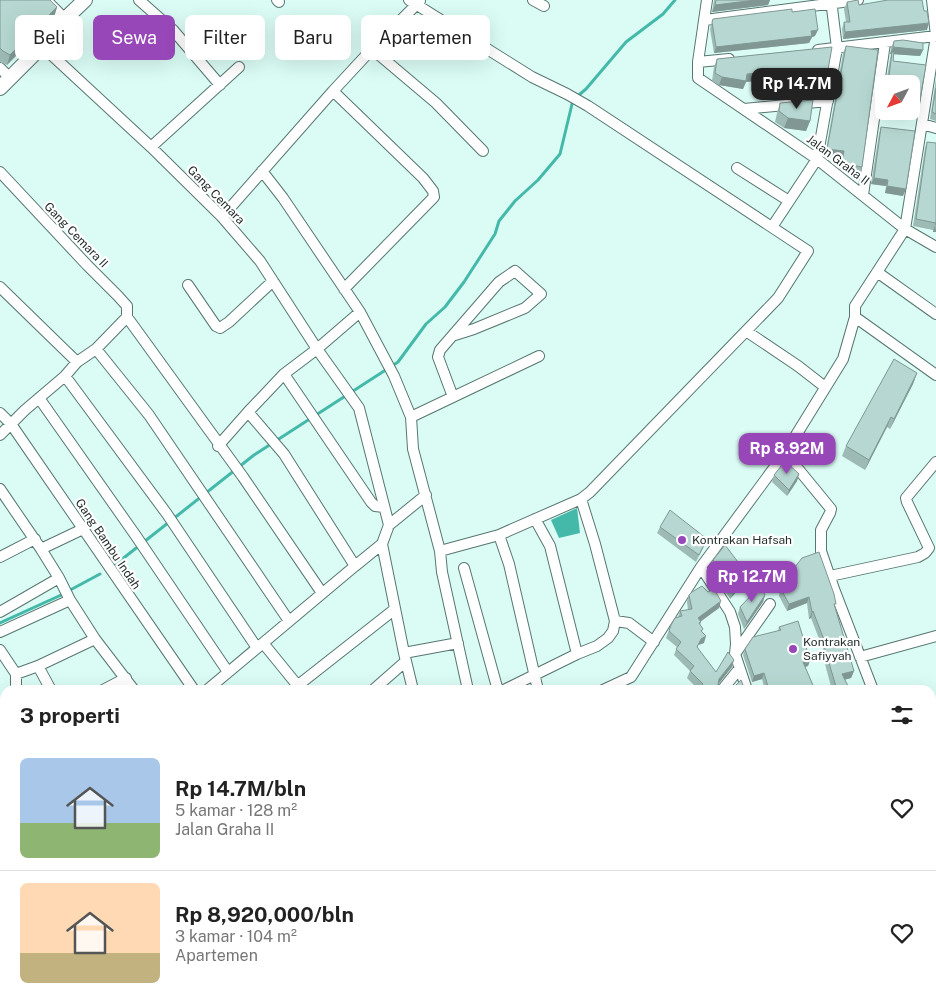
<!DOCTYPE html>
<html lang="id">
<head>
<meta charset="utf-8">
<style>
	:root { --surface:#fff; --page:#f2f2f2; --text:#222; --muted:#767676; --line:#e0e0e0; --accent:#9747b7 }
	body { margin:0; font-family:"Public Sans",sans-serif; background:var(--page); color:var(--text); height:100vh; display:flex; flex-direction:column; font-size:19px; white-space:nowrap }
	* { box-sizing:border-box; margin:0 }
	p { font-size:16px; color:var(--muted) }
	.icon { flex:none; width:28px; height:28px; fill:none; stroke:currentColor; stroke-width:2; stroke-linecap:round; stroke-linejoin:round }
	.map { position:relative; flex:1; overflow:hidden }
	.panel { position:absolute; left:0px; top:685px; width:936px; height:321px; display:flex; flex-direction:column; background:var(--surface); border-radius:15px 15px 0 0; box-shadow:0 5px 20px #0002 }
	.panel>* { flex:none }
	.banner { position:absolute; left:15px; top:15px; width:500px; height:45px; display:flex; gap:10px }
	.needle { width:32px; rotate:229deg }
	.buttons { position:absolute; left:875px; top:75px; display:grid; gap:10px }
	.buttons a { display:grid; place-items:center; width:45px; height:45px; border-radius:8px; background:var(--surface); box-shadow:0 5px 20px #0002; font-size:25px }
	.price { position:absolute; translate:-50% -42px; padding:0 11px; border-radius:10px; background:var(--accent); color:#fff; font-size:16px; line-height:32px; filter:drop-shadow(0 1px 2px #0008) }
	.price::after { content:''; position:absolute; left:50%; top:30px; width:15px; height:11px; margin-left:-8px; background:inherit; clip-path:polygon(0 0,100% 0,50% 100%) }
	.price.selected { background:#222; color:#fff }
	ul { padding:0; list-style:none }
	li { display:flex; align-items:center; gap:15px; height:125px; padding:0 20px }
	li+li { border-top:1px solid var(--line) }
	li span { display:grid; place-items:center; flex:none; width:140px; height:100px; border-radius:8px; color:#555 }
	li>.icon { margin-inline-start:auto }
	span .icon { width:60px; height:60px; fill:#fffc; stroke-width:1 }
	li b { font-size:21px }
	h2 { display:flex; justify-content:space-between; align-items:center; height:60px; padding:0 20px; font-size:21px }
	.chip { padding:0 18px; border-radius:8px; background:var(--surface); box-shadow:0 5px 20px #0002; font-size:18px; line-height:45px }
	.chip.selected { background:var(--accent); color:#fff }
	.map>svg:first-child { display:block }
	.water { fill:#44b9aa }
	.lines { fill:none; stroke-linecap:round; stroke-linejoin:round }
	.stream { stroke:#44b9aa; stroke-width:3 }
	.minor-casing { stroke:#577670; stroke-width:12 }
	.major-casing { stroke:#577670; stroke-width:16 }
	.minor { stroke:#fff; stroke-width:10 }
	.major { stroke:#fff; stroke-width:14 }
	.wall { fill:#9dbab5 }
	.shaded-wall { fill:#809793 }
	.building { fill:#b7d8d2; stroke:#809793 }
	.poi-dot { fill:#9747b7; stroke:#fff; stroke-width:2 }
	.labels { text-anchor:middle; stroke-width:4.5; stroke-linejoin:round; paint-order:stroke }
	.street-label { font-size:12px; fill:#222f2d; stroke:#fff }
	.poi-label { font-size:12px; fill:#222f2d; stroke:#fff; text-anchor:start }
</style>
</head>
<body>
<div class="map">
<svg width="936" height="1006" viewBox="0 0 936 1006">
	<rect width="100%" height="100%" fill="#dafcf5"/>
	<!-- water -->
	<path class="water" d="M577 508 580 533 559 538 551 520Z"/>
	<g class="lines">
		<!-- stream -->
		<path class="stream" d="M116 564 254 455 398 362 426 324 445 307 464 282 495 234 499 221 515 201 538 180 560 154 573 100 586 89 626 42 663 14 675 0
			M0 623 59 596 100 574"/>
		<!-- minor casing -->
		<g class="minor-casing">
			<path id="minor" d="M46 0 65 19
				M139 0 173 30 220 85
				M277 0 279 2
				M409 0 532 77 567 94 588 106 808 251 778 298 590 492 581 499 499 535 440 551
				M533 0 544 6
				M420 1 371 50 378 54 436 103 483 151
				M705 20 858 0
				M42 46 151 147 222 217 260 261 317 349 359 408 389 525
				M818 50 936 36
				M729 59 698 62V78L817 159 905 229 936 247
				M698 62 707 0
				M0 68 10 78
				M744 109 828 101
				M922 124 936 128
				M151 147 239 67
				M737 168 789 201
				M262 171 283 198 360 312 394 376 411 417 413 449 440 551 442 572 468 690
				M0 172 87 265 118 296 127 306V317
				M863 195 885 43
				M222 217 333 91
				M772 227 817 159 837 48 831 0
				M877 272 936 314
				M188 285 216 326 220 328 229 322 273 281
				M0 287 77 362
				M344 289 434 197 433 191 423 178 333 91 371 50
				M855 317 936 375
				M746 331 798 366 825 387
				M96 349 149 415 289 621
				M284 374 371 502 375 506 384 507
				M65 376 167 514 257 648
				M453 397 438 357 440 350 499 282 515 271 541 294 525 308 474 329 455 335
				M39 398 136 536 228 672
				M0 413 11 424 194 690
				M411 417 539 356
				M0 435 25 410 65 376 77 362 96 349 127 317 243 477 322 593
				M218 446 248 412 284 374 317 349 360 312
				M785 453 831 509 830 513 821 530V551L834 589 873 690
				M0 489 41 549 59 578 70 600 95 639 134 690
				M535 519 550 546 577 654
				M499 535 509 564 538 690
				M41 549 83 529
				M0 557 35 539
				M355 566 382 544
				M701 567 730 612 735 627 736 644 735 654 747 690
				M464 568 497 687 500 690
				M830 576 918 557 925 553 929 548 907 502 906 498 936 462
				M0 612 59 578
				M615 621 629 623 654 642
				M0 632 70 600
				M263 643 298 686
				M0 650 16 674 38 666 95 639
				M404 653 458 643
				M735 654 770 604
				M860 657 936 636
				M38 666 51 690
				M16 674V690
				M103 690 126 678
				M207 690 355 566 284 454 248 412
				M292 690 395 609
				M373 690 406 661
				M413 690 404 653 382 544 389 525 426 495
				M504 690 577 654 597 646 608 638 613 631 615 621 595 544 581 499
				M603 690 631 677 701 567 785 453 843 359 855 317V306L905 229 936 36 932 0
				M722 690 739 669
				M931 713 936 712
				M0 714 5 711
				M0 802 5 799
				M931 843 936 855
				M931 872 936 870
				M0 908 5 914
				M0 964 5 960
				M70 1001 74 1006
				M474 1001 477 1006
				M633 1001 636 1006
				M856 1001 857 1006
				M931 1001 933 1006
				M680 1006 692 1001
				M814 1006 827 1001"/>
		</g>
		<!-- major casing -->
		<g class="major-casing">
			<path id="major" d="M0 88 42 46 65 19 85 0"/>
		</g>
		<!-- minor -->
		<use href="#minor" class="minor"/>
		<!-- major -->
		<use href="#major" class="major"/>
	</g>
	<!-- wall -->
	<path class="wall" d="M0 0 57 7 54 17 7 65 0 62Z
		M714 0H770L768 5 712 12Z
		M847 2 859 5 927 30 843 39 842 29 844 22H846L844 9Z
		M713 19 815 36 812 37 809 43 714 53 710 29Z
		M903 40 923 43V50L920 56 894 54 893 61 926 65 918 111 916 118 881 116 884 100V111H911V84H886L890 59 891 54H890L891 48 894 41Z
		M846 46 862 167 859 173 843 171 840 168 842 158 825 156 843 53Z
		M832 47 822 95 769 100 765 80 746 82 743 89 719 85 712 81 714 67 717 59Z
		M936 79V121L930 119Z
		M780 103 810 121 806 131 784 128 775 122 777 113Z
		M881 127 903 196 885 193 886 186 871 184 879 134Z
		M927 142 936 143V232H933V230L913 226 925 148Z
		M917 373 913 384 890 429 887 427 865 470 842 456 846 446Z
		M799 474 797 481 787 496 772 482 774 475Z
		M660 527 704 546 696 562 657 533Z
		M713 560 745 582 730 599 721 584 722 583 710 567Z
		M782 583 835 607 854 671 851 678 844 680 850 690H832L822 653 823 649 811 618 809 619 807 603 787 611 779 596 780 590Z
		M689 595 719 608 700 621 701 622 700 625 703 629 702 632 704 643 698 645 697 648 716 672 732 667 698 689 687 678 690 671 674 655 677 647 666 638 671 625 678 617 680 611 688 610 687 602Z
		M765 595 763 602 744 629 738 614 740 607Z
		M779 627 810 660 808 666 805 667 815 690H765L762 679 752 682 743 655 745 649 778 631Z"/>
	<!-- shaded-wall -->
	<path class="shaded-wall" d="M756 0H770L768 5 712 12 715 5Z
		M57 7 54 17 7 65 10 55Z
		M929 23 927 30 843 39 845 32Z
		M818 30 815 36 812 37 809 43 714 53 716 47Z
		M893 47 923 50 920 56 890 54Z
		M768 72 765 80 746 82 743 89 719 85 722 77Z
		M825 87 822 95 769 100 772 92Z
		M884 109V111H918L916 118 881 116Z
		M788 118 810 121 806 131 784 128Z
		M827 149 844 151 842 158 825 156Z
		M874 178 888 180 886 186 871 184Z
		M887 186 906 189 903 196 885 193Z
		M935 225 936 232H933Z
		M917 373 913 384 890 429 894 419Z
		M891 417 887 427 865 470 869 460Z
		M799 474 797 481 787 496 789 490Z
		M748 575 745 582 730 599 733 593Z
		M765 595 763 602 744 629 747 622Z
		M809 597 807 603 787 611 789 604Z
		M721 601 719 608 696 625 698 618Z
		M813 611 811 618 809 619 812 612Z
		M706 636 704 643 698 645 694 654 701 639Z
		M734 660 732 667 717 686 719 679Z
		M810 660 808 666 801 668 803 662Z
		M854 671 851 678 839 681 842 674Z
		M764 673 762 679 752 682 754 676Z"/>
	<!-- building -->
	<path class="building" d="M0 0H50L57 7 10 55 3 51 0 48Z
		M716 0H756L715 5Z
		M858 0 859 5 888 0H922L924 11H927L929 23 845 32 844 22H850L847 2Z
		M792 9V12L815 9 818 30 811 31 812 36 716 47 712 22 713 19Z
		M903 40 923 43V50L893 47 894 41Z
		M846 46 878 50 862 167 845 164 842 162 844 151 827 149Z
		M832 47 825 87 772 92 768 72 747 74 746 81 722 77 715 73 717 59Z
		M892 52H894L893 61 926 65 918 111H911V84H888Z
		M936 88V114L932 112Z
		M813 100 810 121 788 118 779 111 780 103Z
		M881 127 915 131 906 189 887 186 888 180 874 178Z
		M927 142 936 143V225V223L916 219Z
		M894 359 917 373 894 419 891 417 869 460 846 446Z
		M785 461 799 474 789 490 774 475Z
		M670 510 707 539 699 555 660 527Z
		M725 545 748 575 733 593 726 582 724 578 725 577 713 560Z
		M819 552 834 594 836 604H834L854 671 842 674 850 690H837L824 646 826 645 813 611 812 612 809 597 789 604 781 589 782 583 802 558Z
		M702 586 708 592 714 589 721 601 698 618 701 622 699 623 703 629 701 631 706 636 701 639 697 647 716 672 728 652 734 660 719 679 718 685 714 690H697L703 684 690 671 694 666 676 649 681 642 669 631 671 625 675 618 682 616 680 611 692 609 689 595 692 592Z
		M760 586 765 595 747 622 740 607Z
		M798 621 810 660 803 662 815 690H769L764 673 754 676 745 649 753 637 781 630 779 627Z
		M741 680 745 690H731Z
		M860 687 861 690H853Z"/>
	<!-- markers -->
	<g class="poi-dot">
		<circle cx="682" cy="540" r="5"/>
		<circle cx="793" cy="649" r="5"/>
	</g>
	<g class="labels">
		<!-- street labels -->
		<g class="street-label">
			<text transform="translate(838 160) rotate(37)" y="4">Jalan Graha II</text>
			<text transform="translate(216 195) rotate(46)" y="4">Gang Cemara</text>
			<text transform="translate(76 235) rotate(46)" y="4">Gang Cemara II</text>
			<text transform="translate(108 544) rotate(56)" y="4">Gang Bambu Indah</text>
		</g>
		<!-- poi labels -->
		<g class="poi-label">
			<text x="692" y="544">Kontrakan Hafsah</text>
			<text x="803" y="646">Kontrakan<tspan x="803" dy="14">Safiyyah</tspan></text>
		</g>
	</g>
</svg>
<div class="buttons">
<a><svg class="needle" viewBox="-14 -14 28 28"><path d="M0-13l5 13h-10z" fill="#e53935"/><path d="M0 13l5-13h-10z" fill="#767676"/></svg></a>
</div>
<b class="price selected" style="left:797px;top:110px">Rp 14.7M</b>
<b class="price" style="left:787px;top:475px">Rp 8.92M</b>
<b class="price" style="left:752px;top:603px">Rp 12.7M</b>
<div class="banner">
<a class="chip">Beli</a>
<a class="chip selected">Sewa</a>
<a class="chip">Filter</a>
<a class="chip">Baru</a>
<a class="chip">Apartemen</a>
</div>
<section class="panel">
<h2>3 properti<svg class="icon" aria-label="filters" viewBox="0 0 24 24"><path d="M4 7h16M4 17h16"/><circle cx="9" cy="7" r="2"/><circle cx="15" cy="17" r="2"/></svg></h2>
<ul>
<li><span style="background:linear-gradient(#a9c7e8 65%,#8fb573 0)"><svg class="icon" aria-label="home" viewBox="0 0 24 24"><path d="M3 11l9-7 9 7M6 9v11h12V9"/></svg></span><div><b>Rp 14.7M/bln</b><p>5 kamar · 128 m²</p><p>Jalan Graha II</p></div><svg class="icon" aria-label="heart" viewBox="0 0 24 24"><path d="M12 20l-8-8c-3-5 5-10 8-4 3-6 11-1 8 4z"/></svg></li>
<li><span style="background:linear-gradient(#ffd9b3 70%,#c2b280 0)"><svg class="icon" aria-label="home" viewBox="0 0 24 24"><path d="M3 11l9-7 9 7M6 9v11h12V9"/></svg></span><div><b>Rp 8,920,000/bln</b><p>3 kamar · 104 m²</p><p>Apartemen</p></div><svg class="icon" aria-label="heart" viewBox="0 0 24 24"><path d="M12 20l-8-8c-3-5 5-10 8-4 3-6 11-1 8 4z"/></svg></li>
</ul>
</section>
</div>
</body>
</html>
